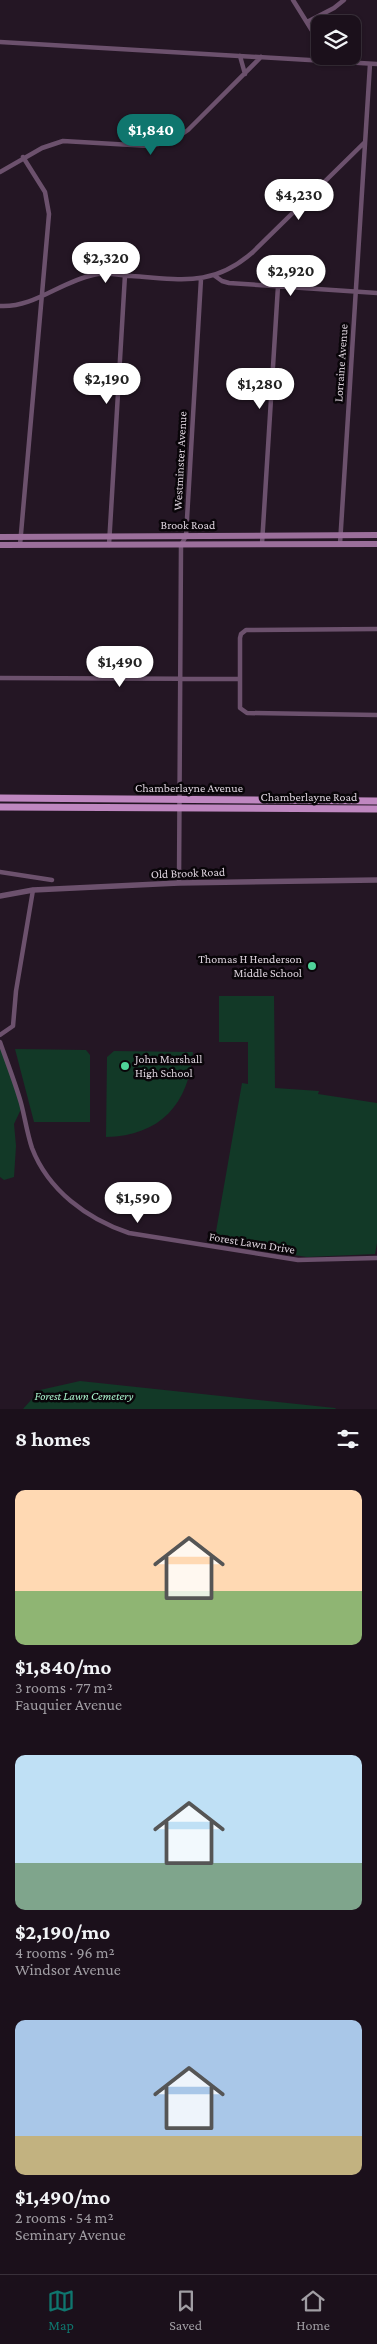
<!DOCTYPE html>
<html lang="en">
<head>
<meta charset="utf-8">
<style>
	:root { --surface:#1b101b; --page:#241924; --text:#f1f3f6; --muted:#a09da3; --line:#39303a; --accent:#0f766e }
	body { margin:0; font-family:"Crimson Pro",serif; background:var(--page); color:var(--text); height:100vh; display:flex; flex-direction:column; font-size:19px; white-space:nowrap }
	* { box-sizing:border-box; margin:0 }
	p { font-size:16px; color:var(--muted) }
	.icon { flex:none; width:28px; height:28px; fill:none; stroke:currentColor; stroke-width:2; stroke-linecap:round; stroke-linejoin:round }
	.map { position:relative; height:1409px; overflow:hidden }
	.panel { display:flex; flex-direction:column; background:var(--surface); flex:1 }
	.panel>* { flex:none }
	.buttons { position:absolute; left:311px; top:15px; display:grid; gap:10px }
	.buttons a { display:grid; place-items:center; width:50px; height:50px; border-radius:10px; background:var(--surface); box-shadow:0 1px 4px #0004,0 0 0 1px var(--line); font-size:25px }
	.price { position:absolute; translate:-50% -42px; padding:0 11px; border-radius:18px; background:#fff; color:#222; font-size:16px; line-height:32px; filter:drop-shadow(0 1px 2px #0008) }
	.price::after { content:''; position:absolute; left:50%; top:30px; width:15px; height:11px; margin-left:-8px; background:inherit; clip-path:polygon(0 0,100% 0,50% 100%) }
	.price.selected { background:var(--accent); color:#fff }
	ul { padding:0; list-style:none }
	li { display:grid; align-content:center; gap:10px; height:265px; padding:0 15px }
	li span { display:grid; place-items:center; height:155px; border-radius:10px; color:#555 }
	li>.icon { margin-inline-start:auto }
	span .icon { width:90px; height:90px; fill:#fffc; stroke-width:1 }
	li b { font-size:21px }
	h2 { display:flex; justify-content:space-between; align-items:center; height:60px; padding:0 15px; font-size:21px }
	.tabs { display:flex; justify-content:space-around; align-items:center; height:70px; border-top:1px solid var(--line); background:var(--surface); font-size:14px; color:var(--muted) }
	.tabs a { display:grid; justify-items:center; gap:2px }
	.tabs .selected { color:var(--accent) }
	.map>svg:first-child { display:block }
	.green { fill:#123927 }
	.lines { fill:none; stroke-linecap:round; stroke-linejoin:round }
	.minor { stroke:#6c516d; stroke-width:4.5 }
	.tertiary { stroke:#6c516d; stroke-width:5.5 }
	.secondary { stroke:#9b6f9b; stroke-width:6 }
	.primary { stroke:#bf87c0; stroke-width:7 }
	.poi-dot { fill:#4fd399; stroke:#090509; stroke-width:2 }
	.labels { text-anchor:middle; stroke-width:5; stroke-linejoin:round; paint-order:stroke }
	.street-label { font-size:12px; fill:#dcd2dc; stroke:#090509 }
	.poi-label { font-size:12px; fill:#dcd2dc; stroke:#090509; text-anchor:end }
	.park-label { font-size:12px; font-style:italic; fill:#a7f2cb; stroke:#090509 }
</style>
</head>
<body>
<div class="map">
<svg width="377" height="1409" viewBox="0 0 377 1409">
	<rect width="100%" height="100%" fill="#241624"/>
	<!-- green -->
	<path class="green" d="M219 996H274L275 1088 319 1091 318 1094 377 1103V1243L375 1254 307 1257 214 1243 242 1083 248 1084V1042H219Z
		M0 1042 22 1107 14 1124 16 1146 14 1177 4 1180 0 1177Z
		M15 1049 86 1050 90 1055V1122H34Z
		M114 1051 193 1052C189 1104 160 1136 106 1137L107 1057Z
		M80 1381 335 1408 336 1409H23L40 1390Z"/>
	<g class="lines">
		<!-- minor -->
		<path class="minor" d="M293 0 316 37 320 51
			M307 22 334 8 344 0
			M0 42 377 64
			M240 56 245 74
			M0 172 42 148 63 141 149 146 172 141 188 130 261 57
			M215 276 222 281 229 283 377 293
			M0 306C34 308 60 282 93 275 105 272 118 275 131 276 180 279 212 288 253 252L365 142
			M262 544 278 286
			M340 544 370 64
			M20 545 49 214 45 192 23 157
			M109 545 125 275
			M377 629 246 630 241 634 240 638V708L247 713 377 715
			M0 678 240 679
			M0 872 52 880
			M179 883 181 545 186 536 201 279
			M0 1035 13 1026 16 991 33 890
			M0 1042C7 1062 15 1082 21 1103 25 1118 27 1133 32 1148 48 1190 87 1219 129 1233L298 1260 377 1258"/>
		<!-- tertiary -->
		<path class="tertiary" d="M0 896 33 890 179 883 377 880"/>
		<!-- secondary -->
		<path class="secondary" d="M0 537 377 535
			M0 545 377 544"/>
		<!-- primary -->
		<path class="primary" d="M0 798 377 801
			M0 807 377 809"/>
	</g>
	<!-- markers -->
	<g class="poi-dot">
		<circle cx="312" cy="966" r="5"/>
		<circle cx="125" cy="1066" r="5"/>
	</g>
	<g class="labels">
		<!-- street labels -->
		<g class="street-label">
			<text transform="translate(341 363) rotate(-86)" y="4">Lorraine Avenue</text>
			<text transform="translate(180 461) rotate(-87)" y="4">Westminster Avenue</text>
			<text x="188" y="529">Brook Road</text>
			<text x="189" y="792">Chamberlayne Avenue</text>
			<text x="309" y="801">Chamberlayne Road</text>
			<text transform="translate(188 873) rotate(-2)" y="4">Old Brook Road</text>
			<text transform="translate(252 1243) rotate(9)" y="4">Forest Lawn Drive</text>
		</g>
		<!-- poi labels -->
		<g class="poi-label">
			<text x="302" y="963">Thomas H Henderson<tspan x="302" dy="14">Middle School</tspan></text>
			<text x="135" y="1063" text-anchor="start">John Marshall<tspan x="135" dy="14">High School</tspan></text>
		</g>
		<!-- park labels -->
		<g class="park-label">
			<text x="84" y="1400">Forest Lawn Cemetery</text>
		</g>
	</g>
</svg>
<div class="buttons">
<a><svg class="icon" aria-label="layers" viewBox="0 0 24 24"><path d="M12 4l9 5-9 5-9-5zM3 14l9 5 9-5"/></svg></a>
</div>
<b class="price selected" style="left:151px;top:156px">$1,840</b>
<b class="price" style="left:299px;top:221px">$4,230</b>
<b class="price" style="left:106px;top:284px">$2,320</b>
<b class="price" style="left:291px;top:297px">$2,920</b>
<b class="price" style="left:107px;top:405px">$2,190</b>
<b class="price" style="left:260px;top:410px">$1,280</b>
<b class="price" style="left:120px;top:688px">$1,490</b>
<b class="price" style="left:138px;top:1224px">$1,590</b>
</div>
<section class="panel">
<h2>8 homes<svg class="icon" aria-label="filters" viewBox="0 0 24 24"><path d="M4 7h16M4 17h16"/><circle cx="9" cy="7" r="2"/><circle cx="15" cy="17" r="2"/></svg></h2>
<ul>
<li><span style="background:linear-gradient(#ffd9b3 65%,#8fb573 0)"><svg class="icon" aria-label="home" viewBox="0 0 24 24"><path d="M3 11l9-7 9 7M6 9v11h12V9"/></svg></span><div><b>$1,840/mo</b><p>3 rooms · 77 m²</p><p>Fauquier Avenue</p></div></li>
<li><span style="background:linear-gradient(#bfe0f5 70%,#7fa58c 0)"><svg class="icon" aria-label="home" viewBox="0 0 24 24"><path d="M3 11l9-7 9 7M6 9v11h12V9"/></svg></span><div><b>$2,190/mo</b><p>4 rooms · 96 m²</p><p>Windsor Avenue</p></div></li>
<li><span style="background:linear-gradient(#a9c7e8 75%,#c2b280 0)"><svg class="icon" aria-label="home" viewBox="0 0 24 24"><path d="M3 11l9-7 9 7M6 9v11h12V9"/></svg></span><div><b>$1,490/mo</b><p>2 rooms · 54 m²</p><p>Seminary Avenue</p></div></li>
</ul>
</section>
<nav class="tabs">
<a class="selected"><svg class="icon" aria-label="map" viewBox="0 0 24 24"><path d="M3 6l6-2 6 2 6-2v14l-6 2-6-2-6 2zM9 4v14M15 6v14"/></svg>Map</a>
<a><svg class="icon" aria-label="saved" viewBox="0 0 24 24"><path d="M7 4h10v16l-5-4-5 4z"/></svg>Saved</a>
<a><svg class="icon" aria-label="home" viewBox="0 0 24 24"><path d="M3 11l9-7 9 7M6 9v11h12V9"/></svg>Home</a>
</nav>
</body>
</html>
